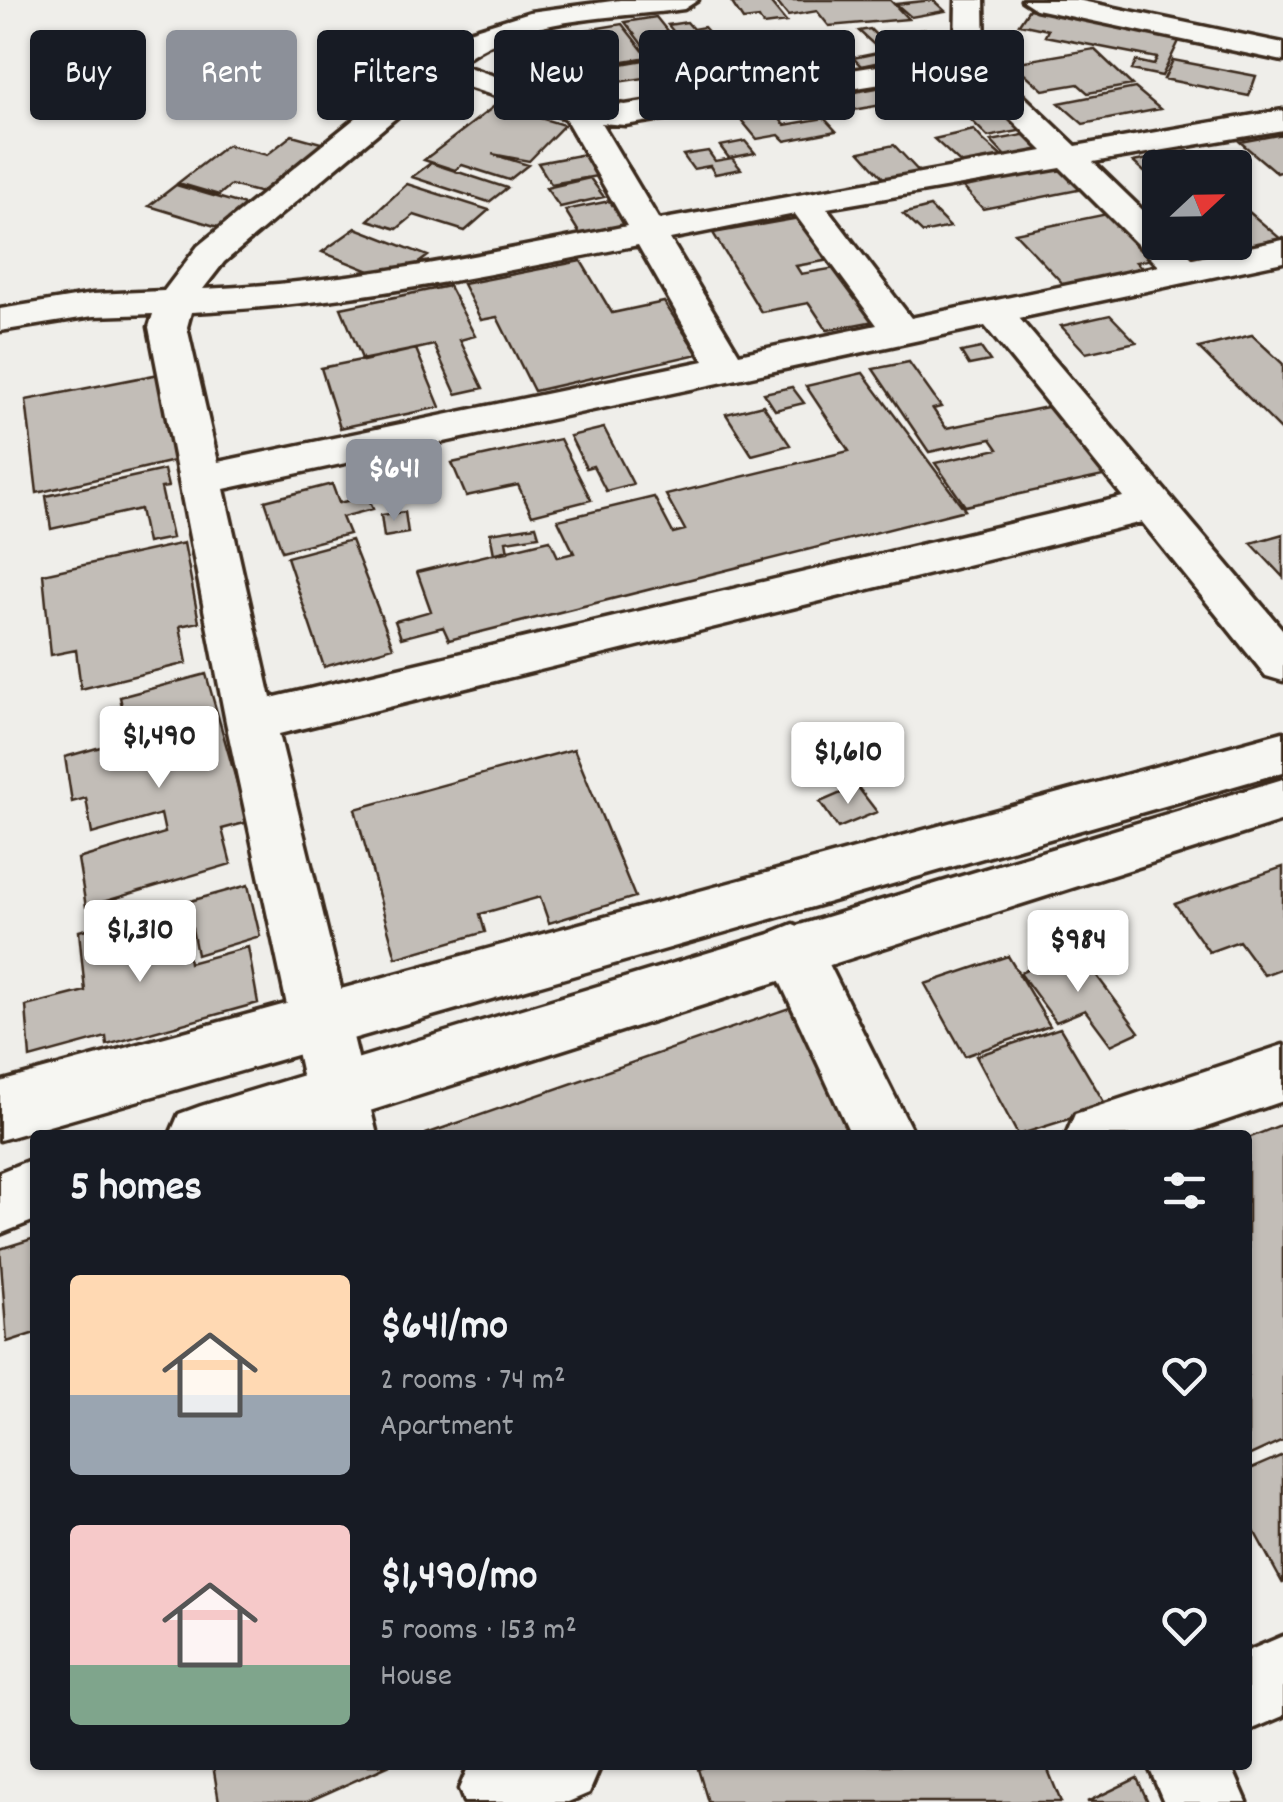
<!DOCTYPE html>
<html lang="en">
<head>
<meta charset="utf-8">
<style>
	:root { --surface:#171b24; --page:#242831; --text:#f1f3f6; --muted:#9ea1a6; --accent:#8c9099 }
	body { margin:0; font-family:Dekko,sans-serif; background:var(--page); color:var(--text); height:100vh; display:flex; flex-direction:column; font-size:38px; white-space:nowrap }
	* { box-sizing:border-box; margin:0 }
	p { font-size:32px; color:var(--muted) }
	.icon { flex:none; width:55px; height:55px; fill:none; stroke:currentColor; stroke-width:2; stroke-linecap:round; stroke-linejoin:round }
	.map { position:relative; flex:1; overflow:hidden }
	.panel { position:absolute; left:30px; top:1130px; width:1222px; height:640px; display:flex; flex-direction:column; background:var(--surface); border-radius:10px; box-shadow:0 2px 8px #0004 }
	.panel>* { flex:none }
	.top-card { position:absolute; left:30px; top:30px; width:1225px; height:90px; display:flex; gap:20px }
	.needle { width:65px; rotate:68deg }
	.buttons { position:absolute; left:1142px; top:150px; display:grid; gap:20px }
	.buttons a { display:grid; place-items:center; width:110px; height:110px; border-radius:10px; background:var(--surface); box-shadow:0 2px 8px #0004; font-size:50px }
	.price { position:absolute; translate:-50% -85px; padding:0 22px; border-radius:10px; background:#fff; color:#222; font-size:32px; line-height:65px; filter:drop-shadow(0 2px 5px #0008) }
	.price::after { content:''; position:absolute; left:50%; top:60px; width:30px; height:22px; margin-left:-15px; background:inherit; clip-path:polygon(0 0,100% 0,50% 100%) }
	.price.active { background:var(--accent); color:#fff }
	ul { padding:0; list-style:none }
	li { display:flex; align-items:center; gap:30px; height:250px; padding:0 40px }
	li span { display:grid; place-items:center; flex:none; width:280px; height:200px; border-radius:10px; color:#555 }
	li>.icon { margin-inline-start:auto }
	span .icon { width:120px; height:120px; fill:#fffc; stroke-width:1 }
	li b { font-size:42px }
	h2 { display:flex; justify-content:space-between; align-items:center; height:120px; padding:0 40px; font-size:42px }
	.chip { padding:0 35px; border-radius:10px; background:var(--surface); box-shadow:0 2px 8px #0004; font-size:35px; line-height:90px }
	.chip.active { background:var(--accent); color:#fff }
	.map>svg:first-child { display:block }
	.building { fill:#c2bdb7; stroke:#3b2a1e; stroke-width:2.5 }
	.lines { fill:none; stroke-linecap:round; stroke-linejoin:round }
	.minor-casing { stroke:#3b2a1e; stroke-width:7 }
	.tertiary-casing { stroke:#3b2a1e; stroke-width:7 }
	.minor { fill:#f6f6f2; fill-rule:evenodd }
	.tertiary { fill:#f6f6f2; fill-rule:evenodd }
</style>
</head>
<body>
<div class="map">
<svg width="1283" height="1802" viewBox="0 0 1283 1802">
	<rect width="100%" height="100%" fill="#efeeea"/>
	<filter id="ink" filterUnits="userSpaceOnUse"><feTurbulence type="fractalNoise" baseFrequency=".01" numOctaves="2"/><feDisplacementMap in="SourceGraphic" scale="20" xChannelSelector="R" yChannelSelector="G"/><feConvolveMatrix kernelMatrix="1 2 1 2 8 2 1 2 1" color-interpolation-filters="sRGB"/></filter>
	<g filter="url(#ink)">
		<!-- building -->
		<path class="building" d="M768 0 786 22 763 25 759 18 743 20 732 3Z
			M775 0H890L908 19 829 26 817 11 788 16Z
			M933 0 945 11 911 17 896 4Z
			M1029 9 1180 39 1162 76 1132 70 1136 61 1154 65 1157 58 1045 36 1048 30 1019 24Z
			M656 17 685 53 673 55 668 48 647 51 625 22Z
			M687 22 693 29 704 27 719 44 688 49 668 25Z
			M622 24 648 57 606 64 581 31Z
			M870 29 878 37 925 29 945 47 883 53 859 31Z
			M771 38 778 45 790 43 811 64 838 59 846 67 753 81 739 66 773 60 762 57 748 43Z
			M714 48 725 60 703 64 693 52Z
			M1094 49 1132 85 1088 93 1078 84 1043 90 1013 63Z
			M877 53 885 61 861 66 853 58Z
			M603 57 610 66 644 60 650 67 683 61 691 70 663 75 666 80 733 67 748 83 668 98 651 77 590 86 586 81 573 83 559 65Z
			M1173 60 1256 76 1249 96 1164 79Z
			M963 72 983 90 949 97 939 88 926 90 916 80Z
			M909 82 918 91 892 96 898 102 832 114 817 99Z
			M1135 88 1160 109 1083 124 1059 103Z
			M986 94 1024 130 988 137 951 100Z
			M806 99 818 112 788 118 775 105Z
			M766 104 785 125 824 118 836 131 785 141 779 135 757 139 733 110Z
			M496 105 564 125 529 161 492 154 528 165 509 180 462 165 455 170 424 160Z
			M974 130 984 141 1007 161 968 170 934 139Z
			M1028 134 1046 150 1007 158 991 141Z
			M1283 134V171L1277 173 1240 142Z
			M292 135 332 146 273 196 231 185 219 195 178 183 227 145 267 155Z
			M745 141 755 153 729 158 720 146Z
			M894 145 922 175 887 182 860 152Z
			M617 148 632 170 551 184 538 163Z
			M708 151 715 161 732 158 741 169 715 174 710 166 693 169 683 155Z
			M1188 151 1208 168H1160V186L1133 162Z
			M431 163 507 188 489 202 412 177Z
			M1061 167 1083 189 983 209 963 187Z
			M590 178 604 197 560 207 546 188Z
			M407 184 489 210 465 231 414 215 397 229 368 220Z
			M176 185 255 208 228 230 149 206Z
			M1235 200 1282 240 1243 249 1235 242Z
			M610 201 626 225 580 234 565 210Z
			M930 207 950 227 923 233 903 214Z
			M822 214 841 258 796 266 801 274 859 264 906 315 827 330 809 303 761 312 713 233Z
			M1107 214 1153 259 1136 262 1145 271 1067 288 1015 233Z
			M356 228 428 256 394 281 322 252Z
			M581 261 612 313 664 302 698 354 534 391 497 317 481 320 463 284Z
			M449 286 475 336 460 340 483 388 456 394 434 345 363 361 341 308Z
			M1110 315 1136 342 1086 353 1061 326Z
			M1252 335 1283 364V432L1199 348Z
			M981 348 990 361 969 365 961 352Z
			M416 349 440 407 340 428 321 368Z
			M909 362 941 407 933 409 946 428 1062 404 1117 473 965 506 935 463 998 449 991 439 929 452 873 369Z
			M164 373 182 459 37 493 26 400Z
			M863 373 965 510 449 640 443 627 401 638 395 621 431 611 417 572 550 540 558 557 574 553 558 520 654 497 673 533 685 530 666 495 849 451 806 386Z
			M792 387 804 403 775 410 764 393Z
			M763 405 790 445 752 455 726 414Z
			M604 428 633 484 606 491 593 466 586 468 570 436Z
			M560 439 591 500 532 515 518 485 466 496 452 463Z
			M164 470 168 487 161 488 172 538 147 543 140 509 51 529 46 496Z
			M332 484 339 503 367 496 373 509 342 517 349 534 282 551 265 501Z
			M405 512 408 533 384 537 381 515Z
			M536 526 539 536 506 541 508 552 494 554 490 533Z
			M1283 534V577L1251 543Z
			M351 540 393 647 324 667 287 557Z
			M184 543 199 622 180 626 187 663 81 689 76 650 51 655 43 574Z
			M206 674 248 822 222 829 231 864 86 907 78 859 165 833 161 814 92 834 86 798 72 802 65 757 129 739 120 697Z
			M574 749 635 897 549 923 540 897 480 914 485 932 396 958 355 809Z
			M857 786 877 812 838 828 820 802Z
			M1283 867V968L1264 975 1239 941 1209 952 1175 904Z
			M248 885 260 936 197 955 187 902Z
			M180 905 189 963 248 947 258 1003 107 1045 106 1037 30 1058 26 1006 85 991 79 931Z
			M1076 948 1139 1032 1111 1045 1085 1010 1056 1022 1020 973Z
			M1008 956 1050 1026 965 1056 925 984Z
			M821 997 893 1135H426V1134Z
			M1060 1028 1107 1107 1018 1135 976 1056Z
			M1283 1124V1440L1248 1456V1138Z
			M35 1238V1333L7 1342 0 1249Z
			M1283 1455V1584L1248 1520V1470Z
			M213 1765H390L307 1802H219Z
			M709 1765H1046L1061 1802H708L698 1769Z
			M1137 1778 1148 1802H1087Z"/>
		<g class="lines">
			<!-- minor casing -->
			<g class="minor-casing">
				<path id="minor" d="M620 0H698L684 9C612 19 517 16 459 64L553 96 625 105 955 54 956 0H984L985 59 1076 146 1283 110V130L1093 162 1160 227V242H1176L1193 259 1283 240V262L1019 318 1283 630V681L1266 676 1142 522 279 734 377 1135H315L226 722 149 327 153 314 93 316 0 331V309L93 294 164 291 198 246 459 34 530 12ZM963 71 1043 151 659 220 601 123 625 125ZM442 79 565 118 627 226C486 254 347 283 203 289L224 262ZM1061 168 1159 266 911 318 827 208ZM795 214 877 325 739 354 670 239ZM638 245 704 361 218 462 187 327 191 312C343 305 489 275 638 245ZM985 326 1123 497 271 698 224 489Z
					M1022 0H1077L1283 43V61L1036 9Z
					M793 924 813 932 914 1135H851L765 949 773 932Z
					M1283 1045V1101L1183 1135H1066L1075 1114Z
					M1283 1636V1716L1248 1731V1651Z
					M469 1765H601L589 1793 568 1802H464L459 1789Z
					M1148 1765H1231L1247 1802H1164Z"/>
			</g>
			<!-- tertiary casing -->
			<g class="tertiary-casing">
				<path id="tertiary" d="M1283 732V772L0 1140V1082Z
					M1283 779V821L294 1135H170L179 1114 201 1106Z
					M35 1158V1220L0 1234V1172Z"/>
			</g>
			<!-- minor -->
			<use href="#minor" class="minor"/>
			<!-- tertiary -->
			<use href="#tertiary" class="tertiary"/>
		</g>
	</g>
</svg>
<div class="buttons">
<a><svg class="needle" viewBox="-14 -14 28 28"><path d="M0-13l5 13h-10z" fill="#e53935"/><path d="M0 13l5-13h-10z" fill="#9ea1a6"/></svg></a>
</div>
<b class="price active" style="left:394px;top:524px">$641</b>
<b class="price" style="left:159px;top:791px">$1,490</b>
<b class="price" style="left:848px;top:807px">$1,610</b>
<b class="price" style="left:140px;top:985px">$1,310</b>
<b class="price" style="left:1078px;top:995px">$984</b>
<div class="top-card">
<a class="chip">Buy</a>
<a class="chip active">Rent</a>
<a class="chip">Filters</a>
<a class="chip">New</a>
<a class="chip">Apartment</a>
<a class="chip">House</a>
</div>
<section class="panel">
<h2>5 homes<svg class="icon" aria-label="filters" viewBox="0 0 24 24"><path d="M4 7h16M4 17h16"/><circle cx="9" cy="7" r="2"/><circle cx="15" cy="17" r="2"/></svg></h2>
<ul>
<li><span style="background:linear-gradient(#ffd9b3 60%,#9aa5b1 0)"><svg class="icon" aria-label="home" viewBox="0 0 24 24"><path d="M3 11l9-7 9 7M6 9v11h12V9"/></svg></span><div><b>$641/mo</b><p>2 rooms · 74 m²</p><p>Apartment</p></div><svg class="icon" aria-label="heart" viewBox="0 0 24 24"><path d="M12 20l-8-8c-3-5 5-10 8-4 3-6 11-1 8 4z"/></svg></li>
<li><span style="background:linear-gradient(#f6c9c9 70%,#7fa58c 0)"><svg class="icon" aria-label="home" viewBox="0 0 24 24"><path d="M3 11l9-7 9 7M6 9v11h12V9"/></svg></span><div><b>$1,490/mo</b><p>5 rooms · 153 m²</p><p>House</p></div><svg class="icon" aria-label="heart" viewBox="0 0 24 24"><path d="M12 20l-8-8c-3-5 5-10 8-4 3-6 11-1 8 4z"/></svg></li>
</ul>
</section>
</div>
</body>
</html>
